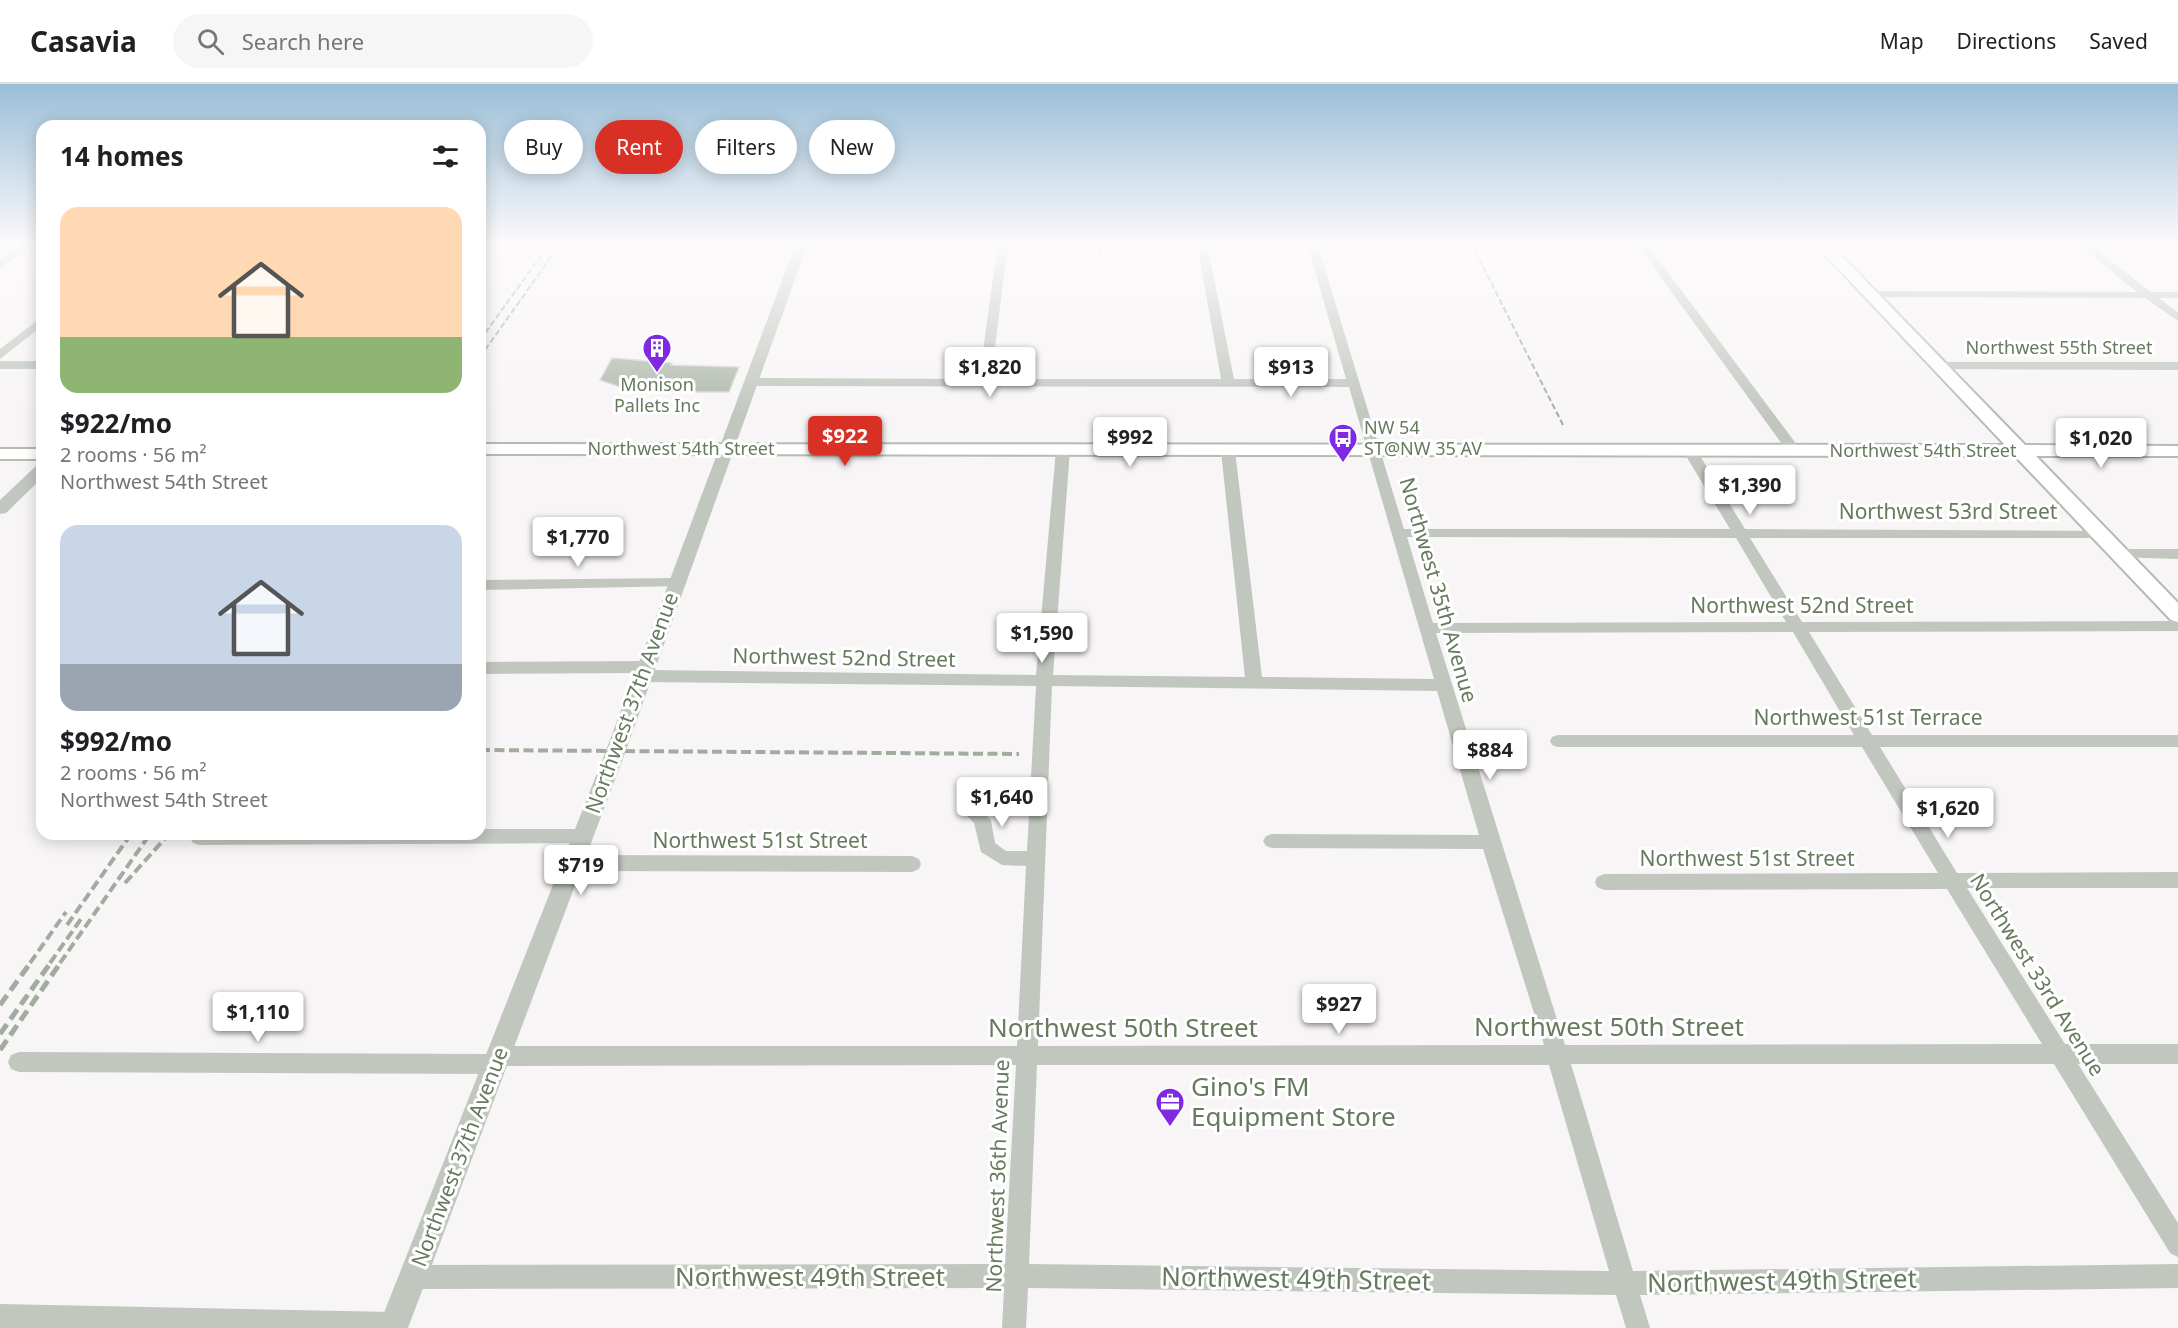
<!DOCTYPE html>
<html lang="en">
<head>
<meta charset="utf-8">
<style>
	:root { --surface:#fff; --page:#f6f6f6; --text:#202124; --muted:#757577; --line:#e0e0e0; --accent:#d93025 }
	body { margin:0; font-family:"Noto Sans",sans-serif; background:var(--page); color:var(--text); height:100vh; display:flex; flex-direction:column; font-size:22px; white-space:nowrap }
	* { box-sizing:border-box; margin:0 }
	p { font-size:20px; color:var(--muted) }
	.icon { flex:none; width:33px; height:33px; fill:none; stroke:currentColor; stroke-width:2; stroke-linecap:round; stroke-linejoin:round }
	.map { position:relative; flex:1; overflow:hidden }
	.side { position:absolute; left:36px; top:36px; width:450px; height:720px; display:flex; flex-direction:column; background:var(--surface); border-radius:18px; box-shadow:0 3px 15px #0003 }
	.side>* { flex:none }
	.banner { position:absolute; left:504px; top:36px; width:570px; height:54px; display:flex; gap:12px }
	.price { position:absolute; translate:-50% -51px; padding:0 14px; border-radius:6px; background:#fff; color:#222; font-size:20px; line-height:39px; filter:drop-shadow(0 2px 3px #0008) }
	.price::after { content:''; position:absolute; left:50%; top:36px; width:18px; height:14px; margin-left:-9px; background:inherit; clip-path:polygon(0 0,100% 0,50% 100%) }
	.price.on { background:var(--accent); color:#fff }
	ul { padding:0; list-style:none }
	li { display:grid; align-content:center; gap:12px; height:318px; padding:0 24px }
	li span { display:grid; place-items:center; height:186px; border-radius:18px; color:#555 }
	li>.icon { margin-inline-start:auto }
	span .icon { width:108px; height:108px; fill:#fffc; stroke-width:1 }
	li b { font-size:26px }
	h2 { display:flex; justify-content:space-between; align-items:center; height:72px; padding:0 24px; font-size:26px }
	.chip { padding:0 21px; border-radius:27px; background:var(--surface); box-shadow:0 3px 15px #0003; font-size:21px; line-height:54px }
	.chip.on { background:var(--accent); color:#fff }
	header { display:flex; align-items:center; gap:36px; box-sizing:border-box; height:84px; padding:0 30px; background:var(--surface); border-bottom:2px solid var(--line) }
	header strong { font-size:28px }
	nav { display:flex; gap:33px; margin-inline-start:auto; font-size:21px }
	.search { width:420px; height:54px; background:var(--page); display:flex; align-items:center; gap:15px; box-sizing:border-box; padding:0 21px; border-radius:33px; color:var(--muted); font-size:22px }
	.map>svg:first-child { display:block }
	.building { fill:#aeb8aa; stroke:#d9d7d9; stroke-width:1.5 }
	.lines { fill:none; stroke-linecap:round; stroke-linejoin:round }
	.secondary-casing { stroke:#b4bcb1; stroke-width:4 }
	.minor { fill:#c1c7be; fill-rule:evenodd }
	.tertiary { fill:#c1c7be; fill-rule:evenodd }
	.secondary { fill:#fff; fill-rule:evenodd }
	.rail-far2 { stroke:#a2ac9e; stroke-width:2; stroke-dasharray:6 3; stroke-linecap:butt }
	.rail-far1 { stroke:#a2ac9e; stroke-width:4; stroke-dasharray:10 4.5; stroke-linecap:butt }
	.rail { stroke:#a2ac9e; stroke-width:5; stroke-dasharray:12 6; stroke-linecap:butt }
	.labels { text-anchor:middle; stroke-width:6; stroke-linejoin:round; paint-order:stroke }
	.far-street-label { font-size:18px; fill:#677a5e; stroke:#fff }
	.far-poi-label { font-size:18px; fill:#677a5e; stroke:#fff }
	.street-label { font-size:21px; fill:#677a5e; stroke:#fff }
	.near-street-label { font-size:26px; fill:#677a5e; stroke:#fff }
	.near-poi-label { font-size:26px; fill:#677a5e; stroke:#fff; text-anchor:start }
</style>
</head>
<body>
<header>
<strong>Casavia</strong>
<div class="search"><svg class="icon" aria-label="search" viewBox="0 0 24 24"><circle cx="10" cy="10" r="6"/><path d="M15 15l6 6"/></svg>Search here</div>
<nav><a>Map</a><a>Directions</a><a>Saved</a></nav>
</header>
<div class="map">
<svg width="2178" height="1244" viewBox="0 0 2178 1244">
	<rect width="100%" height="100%" fill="#f8f5f7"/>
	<!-- building -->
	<path class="building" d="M612 274 672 279 671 281 739 283 729 308H659L620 303 600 296Z"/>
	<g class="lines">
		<!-- secondary casing -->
		<g class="secondary-casing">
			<path id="secondary" d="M1814 159H1829L2025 361 2178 362V372H2036L2178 519V538L2171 536 2015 372 480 370V360L2005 361Z
				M0 365H42V375H0Z"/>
		</g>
		<!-- minor -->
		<path class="minor" d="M23 159H35L0 184V176Z
			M998 159H1008L991 295H1221L1197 159H1207L1234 295H1346L1307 159H1317L1404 445H1730L1683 367 1690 363 1697 367 1745 445 2107 447 2109 450 2107 453 2102 454H1750L1802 538 2178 537V547L1809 548 1872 651H2178V663H1880L1957 789 2178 788V804H1967L2065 960H2178V980H2078L2178 1139V1173L2170 1169 2054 980H1571L1633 1187 2178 1180V1204L1640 1211 1650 1244H1626L1616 1211 1028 1204 1026 1244H1002L1004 1204 413 1205 404 1202 401 1193 404 1184 413 1181 1005 1180 1016 981 506 982 504 987 496 990 19 988 11 985 8 978 11 971 19 968 489 970 492 965 499 962H1017L1026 782 1002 781 981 768 974 739 957 722 962 701H974L977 706 975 720 991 736 995 759 1006 767H1027L1036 602 642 598 636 596 634 592 636 589 480 590V578L645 577 651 579 653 583 651 586 1036 591 1056 366 1063 362 1070 366 1053 591 1245 593 1221 367 1228 363 1235 367 1262 593 1434 595 1349 303 752 302 746 298 752 294 979 295ZM1407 453 1736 454 1786 538 1433 539ZM1793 548 1854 651H1558L1552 653 1550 657 1552 661 1558 663H1862L1938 789 1604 790 1597 793 1595 798 1597 803 1604 806 1947 805 2042 960 1565 961 1436 549ZM1052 602 1437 607 1479 751 1272 750 1266 752 1263 757 1266 762 1272 764 1483 765 1544 961 1038 962ZM1037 981H1549L1609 1187 1029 1180Z
			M1636 159H1646L1800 365V371H1790Z
			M2076 159H2088L2151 208H2178V214H2159L2178 229V237L2145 214 1871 213 1866 210 1871 207 2137 208Z
			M42 233V242L0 275V265Z
			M0 277H42V285H0Z
			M1940 278H2178V286L1936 285V279Z
			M2120 465H2178V475L2115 473 2113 470 2115 467Z
			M677 494 684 499 682 502 480 506V496Z
			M480 745H582L588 747 591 752 588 757 582 759 199 761 193 759 190 754 192 750H480Z
			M571 771 912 772 919 775 921 780 919 785 912 788 571 787 564 784 562 779 564 774Z
			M0 1220 394 1228 403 1231 406 1240 405 1244H0Z"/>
		<!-- tertiary -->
		<path class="tertiary" d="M796 159H808L625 669 408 1244H378L605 669Z
			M42 380V394L6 429 0 430V416L36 382Z"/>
		<!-- secondary -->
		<use href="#secondary" class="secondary"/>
		<!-- rail-far2 -->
		<path class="rail-far2" d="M1101 159V172
			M1471 159 1563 341
			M480 256 543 169
			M480 273 561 159"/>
		<!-- rail-far1 -->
		<path class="rail-far1" d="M480 666 1019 670
			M125 799 169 750
			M67 841 131 750
			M30 879 66 828
			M50 879 81 835
			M60 879 150 750"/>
		<!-- rail -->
		<path class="rail" d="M0 921 31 878
			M0 950 51 878
			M0 966 61 878"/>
	</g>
	<!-- sky -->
	<linearGradient id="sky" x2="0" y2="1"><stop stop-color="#9abed7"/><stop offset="0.48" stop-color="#fcfafb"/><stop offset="1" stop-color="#fcfafb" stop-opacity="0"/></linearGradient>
	<rect width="2178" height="333" fill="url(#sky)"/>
	<!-- icons -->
	<defs>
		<g id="building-pin" transform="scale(1.5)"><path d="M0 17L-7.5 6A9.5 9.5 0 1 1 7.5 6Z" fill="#7f2ae2" stroke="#fff"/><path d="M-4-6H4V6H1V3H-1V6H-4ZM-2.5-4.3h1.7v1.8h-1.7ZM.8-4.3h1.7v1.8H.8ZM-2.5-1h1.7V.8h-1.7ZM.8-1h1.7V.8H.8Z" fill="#fff"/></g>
		<g id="bus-pin" transform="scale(1.5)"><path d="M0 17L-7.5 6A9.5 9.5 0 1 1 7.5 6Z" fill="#7f2ae2" stroke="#fff"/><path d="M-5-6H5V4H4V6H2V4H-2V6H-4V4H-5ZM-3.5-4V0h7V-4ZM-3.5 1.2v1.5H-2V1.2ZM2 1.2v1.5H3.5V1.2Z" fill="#fff"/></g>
		<g id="office-pin" transform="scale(1.5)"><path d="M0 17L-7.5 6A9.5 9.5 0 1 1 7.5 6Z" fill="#7f2ae2" stroke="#fff"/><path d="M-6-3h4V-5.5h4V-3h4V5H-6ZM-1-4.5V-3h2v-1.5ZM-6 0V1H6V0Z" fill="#fff"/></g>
	</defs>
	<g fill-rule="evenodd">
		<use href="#building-pin" x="657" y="264"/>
		<use href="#bus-pin" x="1343" y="354"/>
		<use href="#office-pin" x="1170" y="1018"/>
	</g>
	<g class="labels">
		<!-- far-street labels -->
		<g class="far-street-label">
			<text x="2059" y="270">Northwest 55th Street</text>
			<text x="681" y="371">Northwest 54th Street</text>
			<text x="1923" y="373">Northwest 54th Street</text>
		</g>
		<!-- far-poi labels -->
		<g class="far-poi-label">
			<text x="657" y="307">Monison<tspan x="657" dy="21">Pallets Inc</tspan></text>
			<text x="1364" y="350" text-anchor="start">NW 54<tspan x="1364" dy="21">ST@NW 35 AV</tspan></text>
		</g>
		<!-- street labels -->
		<g class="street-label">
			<text x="1948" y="435">Northwest 53rd Street</text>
			<text transform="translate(1438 506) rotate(74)" y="7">Northwest 35th Avenue</text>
			<text x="1802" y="529">Northwest 52nd Street</text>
			<text transform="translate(844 574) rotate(1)" y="7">Northwest 52nd Street</text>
			<text transform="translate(632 619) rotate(-70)" y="7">Northwest 37th Avenue</text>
			<text x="1868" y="641">Northwest 51st Terrace</text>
			<text x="760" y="764">Northwest 51st Street</text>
			<text x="1747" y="782">Northwest 51st Street</text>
			<text transform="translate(2037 891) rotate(58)" y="7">Northwest 33rd Avenue</text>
			<text transform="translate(460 1073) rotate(-69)" y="7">Northwest 37th Avenue</text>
			<text transform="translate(998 1092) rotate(-88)" y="7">Northwest 36th Avenue</text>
		</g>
		<!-- near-street labels -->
		<g class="near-street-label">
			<text x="1609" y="952">Northwest 50th Street</text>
			<text x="1123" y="953">Northwest 50th Street</text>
			<text x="810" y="1202">Northwest 49th Street</text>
			<text transform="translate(1296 1195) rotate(1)" y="9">Northwest 49th Street</text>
			<text transform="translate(1782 1197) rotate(-1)" y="9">Northwest 49th Street</text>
		</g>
		<!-- near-poi labels -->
		<g class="near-poi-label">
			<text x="1191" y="1012">Gino's FM<tspan x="1191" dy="30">Equipment Store</tspan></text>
		</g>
	</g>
</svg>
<b class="price" style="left:990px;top:314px">$1,820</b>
<b class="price" style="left:1291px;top:314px">$913</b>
<b class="price on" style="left:845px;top:383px">$922</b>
<b class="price" style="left:1130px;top:384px">$992</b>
<b class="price" style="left:2101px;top:385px">$1,020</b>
<b class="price" style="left:1750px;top:432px">$1,390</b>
<b class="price" style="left:578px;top:484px">$1,770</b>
<b class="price" style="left:1042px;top:580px">$1,590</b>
<b class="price" style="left:1490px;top:697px">$884</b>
<b class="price" style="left:1002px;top:744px">$1,640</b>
<b class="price" style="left:1948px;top:755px">$1,620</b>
<b class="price" style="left:581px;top:812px">$719</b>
<b class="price" style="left:1339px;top:951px">$927</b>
<b class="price" style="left:258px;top:959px">$1,110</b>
<div class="banner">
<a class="chip">Buy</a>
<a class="chip on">Rent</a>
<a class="chip">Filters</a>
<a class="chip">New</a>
</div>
<section class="side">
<h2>14 homes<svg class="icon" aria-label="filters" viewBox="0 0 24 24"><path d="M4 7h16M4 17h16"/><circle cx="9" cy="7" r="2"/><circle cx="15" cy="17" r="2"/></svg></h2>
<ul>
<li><span style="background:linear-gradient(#ffd9b3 70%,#8fb573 0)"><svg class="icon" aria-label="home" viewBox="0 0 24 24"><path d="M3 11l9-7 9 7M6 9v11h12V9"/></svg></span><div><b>$922/mo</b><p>2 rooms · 56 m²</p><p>Northwest 54th Street</p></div></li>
<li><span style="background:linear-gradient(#c9d6e8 75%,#9aa5b1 0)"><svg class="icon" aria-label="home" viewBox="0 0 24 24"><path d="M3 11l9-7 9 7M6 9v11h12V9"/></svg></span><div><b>$992/mo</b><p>2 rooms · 56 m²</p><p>Northwest 54th Street</p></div></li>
</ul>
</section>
</div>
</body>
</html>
